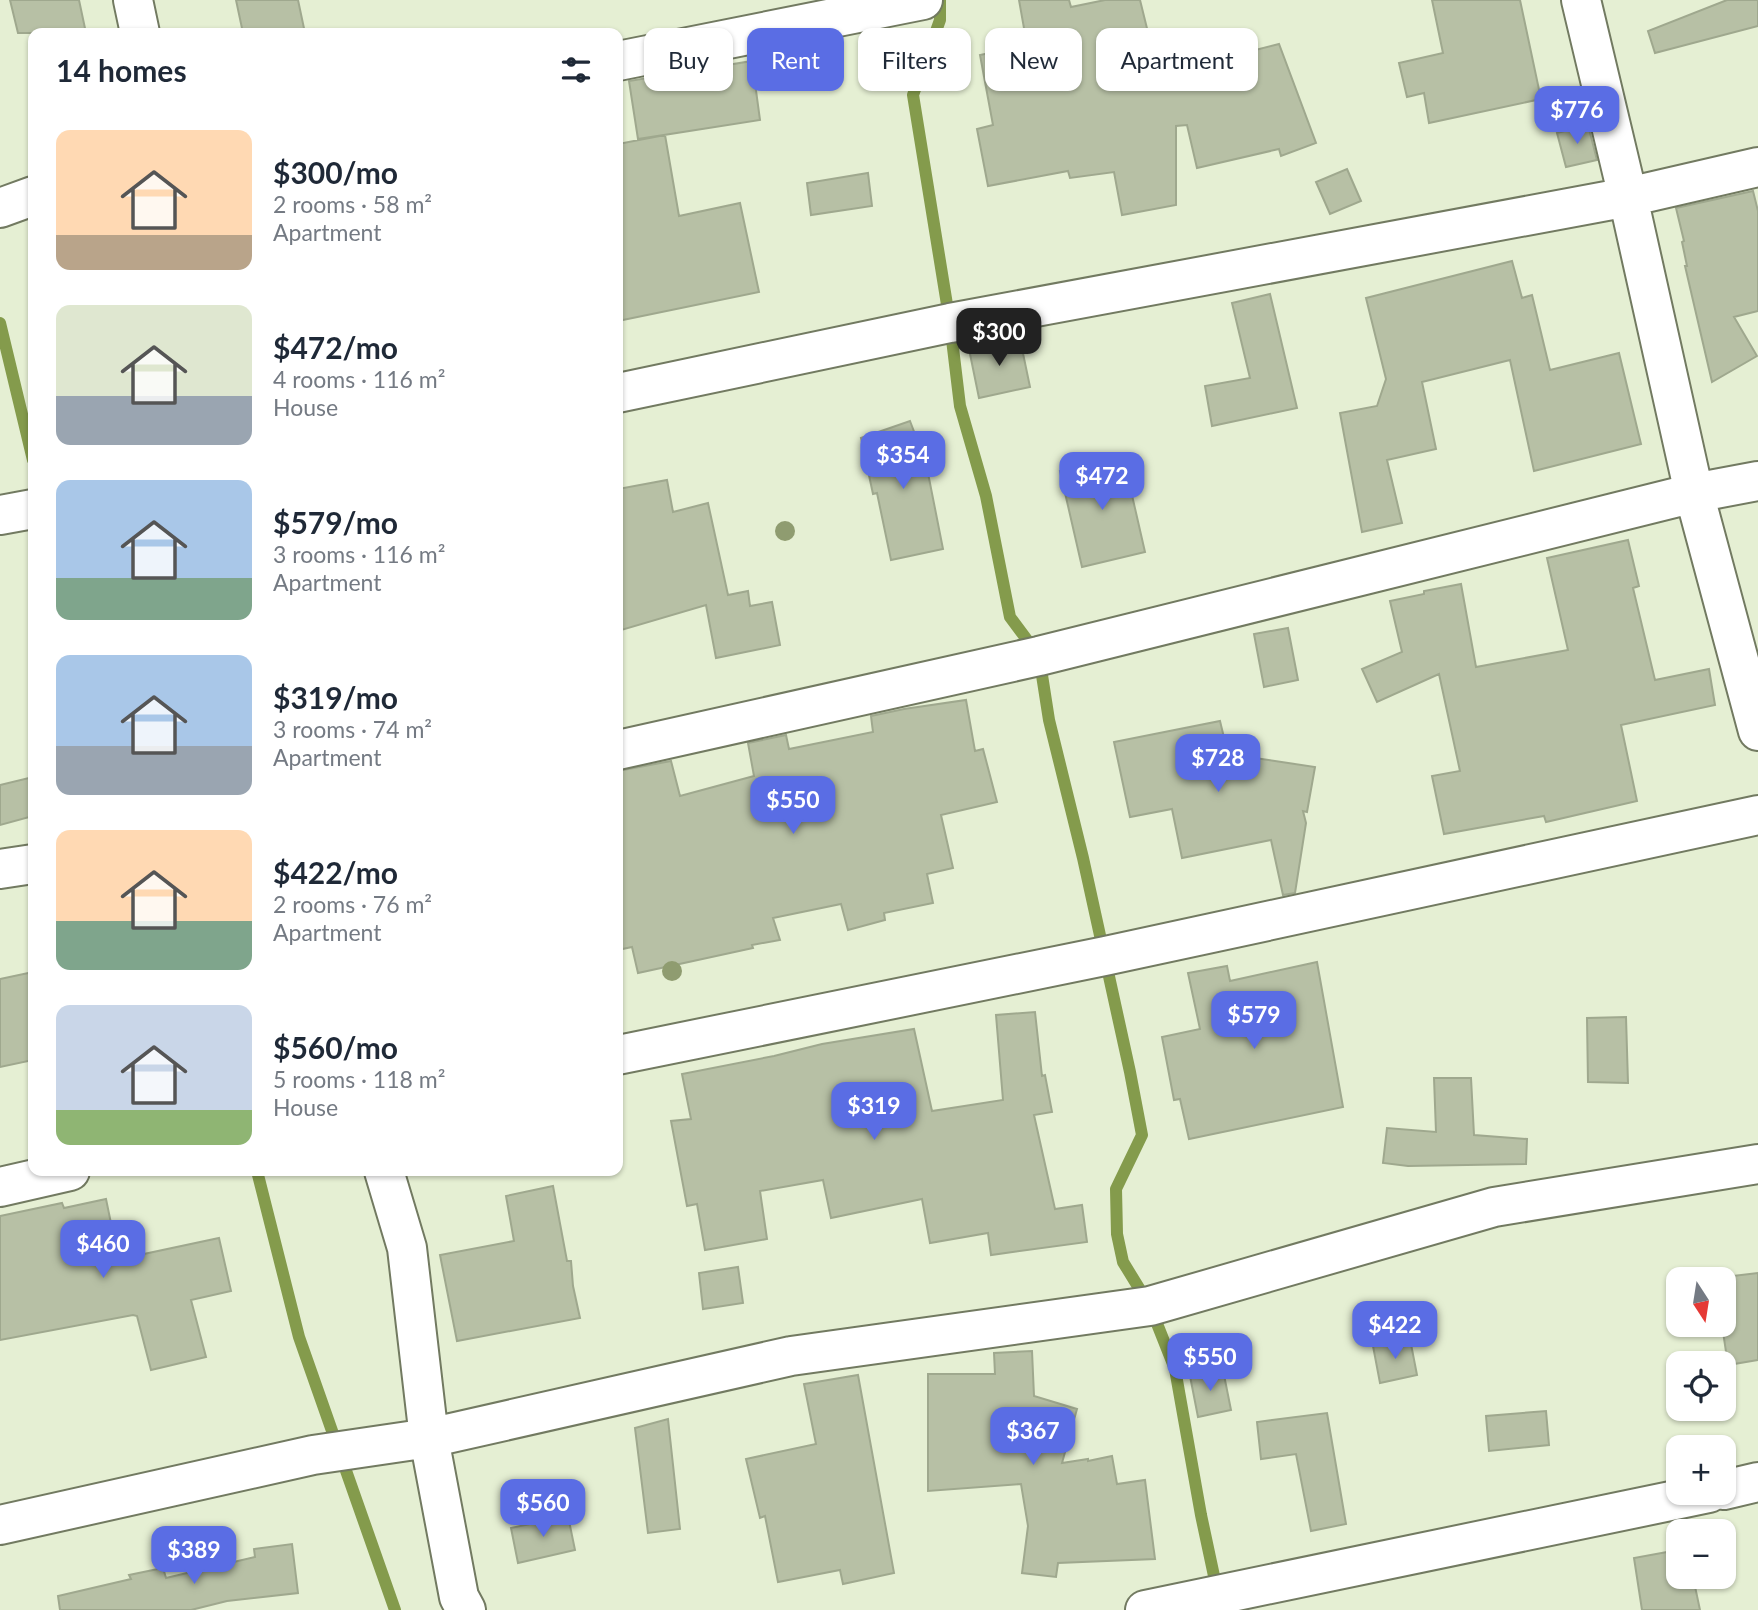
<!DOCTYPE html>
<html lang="en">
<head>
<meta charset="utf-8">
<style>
	:root { --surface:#fff; --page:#f2f2f3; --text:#1f2937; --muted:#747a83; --accent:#5a6de4 }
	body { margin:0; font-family:Lato,sans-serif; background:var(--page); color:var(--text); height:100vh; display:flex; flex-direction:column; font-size:26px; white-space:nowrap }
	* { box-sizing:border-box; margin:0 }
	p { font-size:23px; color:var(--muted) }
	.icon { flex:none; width:38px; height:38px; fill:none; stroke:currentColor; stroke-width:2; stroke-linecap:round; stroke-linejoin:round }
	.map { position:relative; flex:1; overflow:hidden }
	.details { position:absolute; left:28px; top:28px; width:595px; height:1148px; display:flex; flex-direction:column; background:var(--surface); border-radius:14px; box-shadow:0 2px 5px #0004 }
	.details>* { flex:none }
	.banner { position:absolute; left:644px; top:28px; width:665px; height:63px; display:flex; gap:14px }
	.needle { width:46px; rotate:168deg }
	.fabs { position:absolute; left:1666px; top:1267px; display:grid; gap:14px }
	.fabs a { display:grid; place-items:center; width:70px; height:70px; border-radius:14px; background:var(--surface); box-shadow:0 2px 5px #0004; font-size:35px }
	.price { position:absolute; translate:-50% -60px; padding:0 16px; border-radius:14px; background:var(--accent); color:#fff; font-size:23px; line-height:46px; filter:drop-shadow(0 2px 4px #0008) }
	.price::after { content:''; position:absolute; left:50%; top:42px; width:21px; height:16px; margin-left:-10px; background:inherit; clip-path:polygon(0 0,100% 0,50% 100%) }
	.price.current { background:#222; color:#fff }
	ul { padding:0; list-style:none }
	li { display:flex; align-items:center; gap:21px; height:175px; padding:0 28px }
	li span { display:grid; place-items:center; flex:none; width:196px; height:140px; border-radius:14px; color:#555 }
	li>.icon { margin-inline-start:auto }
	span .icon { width:84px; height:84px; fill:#fffc; stroke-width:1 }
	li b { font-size:30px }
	h2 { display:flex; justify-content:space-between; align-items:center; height:84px; padding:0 28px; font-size:30px }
	.chip { padding:0 24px; border-radius:14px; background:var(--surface); box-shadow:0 2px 5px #0004; font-size:24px; line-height:63px }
	.chip.current { background:var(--accent); color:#fff }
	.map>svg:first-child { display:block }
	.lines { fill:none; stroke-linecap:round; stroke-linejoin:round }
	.stream { stroke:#849b4c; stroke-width:12 }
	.building { fill:#b7c0a5; stroke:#9fa88e; stroke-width:2 }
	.minor-casing { stroke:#727a61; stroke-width:42 }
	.minor { stroke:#fff; stroke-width:38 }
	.tree { fill:#8f9c70 }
</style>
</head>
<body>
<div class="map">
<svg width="1758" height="1610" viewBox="0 0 1758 1610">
	<rect width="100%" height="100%" fill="#e5efd3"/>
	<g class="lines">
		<!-- stream -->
		<path class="stream" d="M940 0V20L913 95 950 323 960 406 986 496 1010 617 1039 656 1049 720 1083 858 1130 1072 1142 1135 1116 1189 1117 1234 1123 1262 1150 1306 1175 1369 1201 1515 1217 1590
			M0 323 33 460
			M257 1171 299 1337 395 1610"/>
	</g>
	<!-- building -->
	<path class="building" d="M10 0H79L86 33H18Z
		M236 0H298L305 33H243Z
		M1019 0H1069L1071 7 1105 0H1140L1158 73 1225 61 1224 58 1279 44 1316 143 1281 156 1279 149 1197 168 1187 125 1176 126V205L1122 215 1114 172 1070 178 1068 171 988 186 977 129 993 125 980 55 1027 45Z
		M1432 0H1520L1541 99 1429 123 1424 93 1407 97 1399 63 1443 53Z
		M1727 0H1758V26L1655 53 1648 31Z
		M752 61 760 120 638 139 629 81Z
		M1588 125 1597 160 1566 167 1557 133Z
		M665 135 679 216 740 203 759 292 618 321V144Z
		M1347 169 1361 201 1330 214 1316 182Z
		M868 173 872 206 811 215 807 183Z
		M1753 191 1758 211V311L1734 317 1757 356 1712 382 1685 266H1687L1682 242 1684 241 1676 208Z
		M1512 261 1522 298 1532 295 1550 370 1619 353 1641 444 1534 471 1510 360 1422 382 1436 449 1387 460 1402 523 1362 532 1340 413 1377 406 1386 379 1366 298Z
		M1270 294 1297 408 1212 426 1205 386 1250 378 1232 303Z
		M1020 339 1030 387 979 398 969 349Z
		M910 421 926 463 943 549 891 560 877 493 873 494 861 438Z
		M1123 456 1145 552 1082 567 1060 471Z
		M667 480 673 512 708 503 728 595 748 591 750 606 772 602 780 645 716 658 706 605 618 631V489Z
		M1628 540 1639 586 1633 588 1655 680 1709 669 1715 705 1621 725 1637 801 1546 822 1544 816 1444 834 1432 776 1460 771 1439 674 1377 702 1362 669 1402 652 1390 601 1424 594V591L1461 584 1476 667 1568 650 1547 558Z
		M1288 628 1298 680 1264 687 1254 634Z
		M966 700 975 751 983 749 997 802 941 815 953 868 927 874 933 903 884 913 885 920 848 930 841 904 773 918 780 940 752 945 753 948 638 973 632 947 618 950V771L671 761 680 796 754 776 748 743 786 735 789 749 873 732 871 716 904 709Z
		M1220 721 1228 754 1315 767 1307 812 1303 811 1306 823 1295 893 1283 895 1271 840 1182 858 1172 809 1130 817 1114 742Z
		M33 777V816L0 825V785Z
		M1317 962 1343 1107 1189 1139 1180 1099 1174 1100 1162 1037 1200 1029 1188 973 1227 966 1230 981Z
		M33 972V1060L0 1067V979Z
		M1035 1012 1042 1076 1045 1075 1052 1112 1034 1115 1055 1209 1082 1205 1087 1242 991 1255 988 1233 930 1243 922 1199 831 1218 823 1180 760 1191 767 1239 705 1250 697 1204 687 1206 671 1121 691 1119 682 1074 774 1056 822 1044 914 1029 932 1111 1003 1100 996 1015Z
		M1626 1017 1628 1083 1588 1082 1587 1018Z
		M1434 1078H1471L1474 1135 1527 1139 1526 1164 1408 1166 1383 1163 1387 1128 1436 1132Z
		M553 1186 567 1261H571L573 1286 580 1318 457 1341 440 1255 514 1241 506 1196Z
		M106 1199 113 1233 119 1231 125 1258 219 1238 231 1291 191 1300 206 1357 151 1370 137 1316 133 1315 0 1340V1216L62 1203 64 1208Z
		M738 1267 743 1303 703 1309 699 1273Z
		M1758 1273V1360L1728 1365 1722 1325 1724 1279 1716 1278Z
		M1410 1339 1417 1375 1380 1383 1373 1346Z
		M1032 1351 1034 1396 1077 1409 1062 1463 1088 1459V1461L1112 1456 1117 1484 1145 1480 1155 1559 1058 1563 1056 1577 1022 1573 1028 1526 1021 1484 928 1491V1374H995L994 1353Z
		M1223 1370 1231 1410 1198 1417 1190 1376Z
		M858 1375 894 1573 843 1584 840 1570 778 1582 765 1516 760 1518 746 1459 816 1444 804 1384Z
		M1546 1411 1549 1445 1489 1451 1486 1416Z
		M1327 1413 1346 1524 1311 1531 1296 1454 1261 1459 1257 1422Z
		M668 1419 680 1529 648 1533 635 1428Z
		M568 1516 575 1550 518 1563 511 1528Z
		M292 1544 298 1593 227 1601 191 1610H60L58 1596 131 1579 129 1575 163 1568 166 1578 255 1557 254 1549Z
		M1678 1550V1577H1693L1700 1610H1642L1634 1558Z"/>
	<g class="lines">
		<!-- minor casing -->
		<g class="minor-casing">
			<path id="minor" d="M133 0 140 33
				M1581 0 1628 197 1694 493 1758 731
				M618 61 923 0
				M0 208 33 196
				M618 393 950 323 1628 197 1758 167
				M0 515 33 509
				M618 750 1039 656 1694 493 1758 481
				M0 869 33 864
				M618 1055 1105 956 1758 815
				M384 1171 407 1248 429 1438 459 1597 466 1610
				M0 1187 70 1171
				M1724 1490 1758 1482
				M0 1525 313 1455 429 1438 791 1356 1150 1306 1494 1207 1758 1164
				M1145 1610 1709 1493"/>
		</g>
		<!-- minor -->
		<use href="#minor" class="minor"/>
	</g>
	<!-- trees -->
	<g class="tree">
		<circle cx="785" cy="531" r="10"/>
		<circle cx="672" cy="971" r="10"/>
	</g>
</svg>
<div class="fabs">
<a><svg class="needle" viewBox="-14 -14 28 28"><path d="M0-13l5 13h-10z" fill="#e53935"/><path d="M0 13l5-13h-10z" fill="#747a83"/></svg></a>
<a><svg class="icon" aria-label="locate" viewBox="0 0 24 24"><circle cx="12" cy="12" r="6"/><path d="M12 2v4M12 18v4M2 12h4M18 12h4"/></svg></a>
<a>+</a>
<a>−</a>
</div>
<b class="price" style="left:1577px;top:146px">$776</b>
<b class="price current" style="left:999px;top:368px">$300</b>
<b class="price" style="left:903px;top:491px">$354</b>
<b class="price" style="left:1102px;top:512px">$472</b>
<b class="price" style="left:1218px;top:794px">$728</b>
<b class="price" style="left:793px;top:836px">$550</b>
<b class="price" style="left:1254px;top:1051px">$579</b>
<b class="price" style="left:874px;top:1142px">$319</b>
<b class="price" style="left:103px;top:1280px">$460</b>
<b class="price" style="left:1395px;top:1361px">$422</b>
<b class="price" style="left:1210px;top:1393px">$550</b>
<b class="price" style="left:1033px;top:1467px">$367</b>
<b class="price" style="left:543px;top:1539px">$560</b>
<b class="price" style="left:194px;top:1586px">$389</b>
<div class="banner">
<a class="chip">Buy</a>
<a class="chip current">Rent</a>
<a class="chip">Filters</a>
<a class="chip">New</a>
<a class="chip">Apartment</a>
</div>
<section class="details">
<h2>14 homes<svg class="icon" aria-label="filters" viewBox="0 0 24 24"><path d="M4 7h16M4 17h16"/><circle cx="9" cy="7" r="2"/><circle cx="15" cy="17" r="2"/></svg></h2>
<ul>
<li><span style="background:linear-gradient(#ffd9b3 75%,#b9a48a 0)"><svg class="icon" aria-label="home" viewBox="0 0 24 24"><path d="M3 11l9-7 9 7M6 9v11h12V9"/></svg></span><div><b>$300/mo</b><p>2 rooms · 58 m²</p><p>Apartment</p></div></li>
<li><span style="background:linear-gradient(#dfe7d0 65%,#9aa5b1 0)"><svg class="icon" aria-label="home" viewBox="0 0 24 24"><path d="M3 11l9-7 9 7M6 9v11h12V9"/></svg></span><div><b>$472/mo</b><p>4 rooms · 116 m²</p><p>House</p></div></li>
<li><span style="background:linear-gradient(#a9c7e8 70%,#7fa58c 0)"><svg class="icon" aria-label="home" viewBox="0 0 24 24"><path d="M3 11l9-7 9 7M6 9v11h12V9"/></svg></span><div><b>$579/mo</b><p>3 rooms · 116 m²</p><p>Apartment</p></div></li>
<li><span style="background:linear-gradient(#a9c7e8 65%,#9aa5b1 0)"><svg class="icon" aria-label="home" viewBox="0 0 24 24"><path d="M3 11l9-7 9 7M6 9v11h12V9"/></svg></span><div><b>$319/mo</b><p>3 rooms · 74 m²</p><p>Apartment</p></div></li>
<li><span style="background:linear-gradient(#ffd9b3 65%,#7fa58c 0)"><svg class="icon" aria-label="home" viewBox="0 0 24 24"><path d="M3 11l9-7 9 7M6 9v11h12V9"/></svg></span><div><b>$422/mo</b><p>2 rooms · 76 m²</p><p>Apartment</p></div></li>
<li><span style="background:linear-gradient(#c9d6e8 75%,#8fb573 0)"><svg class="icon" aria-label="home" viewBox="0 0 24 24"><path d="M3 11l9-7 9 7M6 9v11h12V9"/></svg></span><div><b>$560/mo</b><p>5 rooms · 118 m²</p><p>House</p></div></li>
</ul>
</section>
</div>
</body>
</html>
